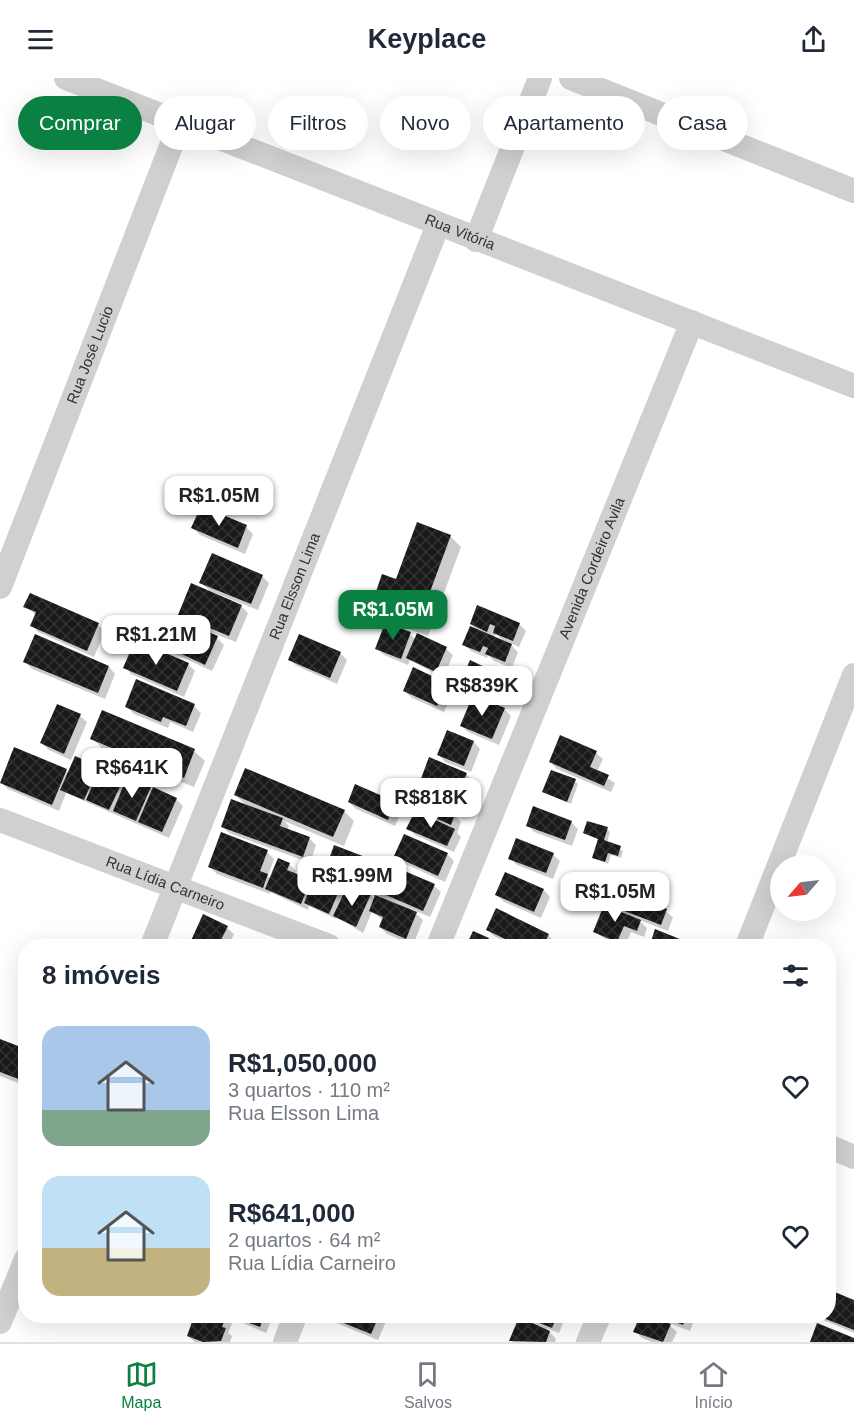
<!DOCTYPE html>
<html lang="pt">
<head>
<meta charset="utf-8">
<style>
	:root { --surface:#fff; --page:#f2f2f3; --text:#1f2937; --muted:#747a83; --line:#e0e1e3; --accent:#0b8043 }
	body { margin:0; font-family:Arial,sans-serif; background:var(--page); color:var(--text); height:100vh; display:flex; flex-direction:column; font-size:22px; white-space:nowrap }
	* { box-sizing:border-box; margin:0 }
	p { font-size:20px; color:var(--muted) }
	.icon { flex:none; width:33px; height:33px; fill:none; stroke:currentColor; stroke-width:2; stroke-linecap:round; stroke-linejoin:round }
	.map { position:relative; flex:1; overflow:hidden }
	.details { position:absolute; left:18px; top:861px; width:818px; height:384px; display:flex; flex-direction:column; background:var(--surface); border-radius:24px; box-shadow:0 6px 24px #0002 }
	.details>* { flex:none }
	.banner { position:absolute; left:18px; top:18px; width:819px; height:54px; display:flex; gap:12px }
	.needle { width:39px; rotate:242deg }
	.tools { position:absolute; left:770px; top:777px; display:grid; gap:12px }
	.tools a { display:grid; place-items:center; width:66px; height:66px; border-radius:50%; background:var(--surface); box-shadow:0 6px 24px #0002; font-size:30px }
	.price { position:absolute; translate:-50% -51px; padding:0 14px; border-radius:12px; background:#fff; color:#222; font-size:20px; line-height:39px; filter:drop-shadow(0 2px 3px #0008) }
	.price::after { content:''; position:absolute; left:50%; top:36px; width:18px; height:14px; margin-left:-9px; background:inherit; clip-path:polygon(0 0,100% 0,50% 100%) }
	.price.selected { background:var(--accent); color:#fff }
	ul { padding:0; list-style:none }
	li { display:flex; align-items:center; gap:18px; height:150px; padding:0 24px }
	li span { display:grid; place-items:center; flex:none; width:168px; height:120px; border-radius:18px; color:#555 }
	li>.icon { margin-inline-start:auto }
	span .icon { width:72px; height:72px; fill:#fffc; stroke-width:1 }
	li b { font-size:26px }
	h2 { display:flex; justify-content:space-between; align-items:center; height:72px; padding:0 24px; font-size:26px }
	.chip { padding:0 21px; border-radius:27px; background:var(--surface); box-shadow:0 6px 24px #0002; font-size:21px; line-height:54px }
	.chip.selected { background:var(--accent); color:#fff }
	header { display:flex; justify-content:space-between; align-items:center; height:78px; padding:0 24px; background:var(--surface); font-size:27px; font-weight:700 }
	.menu { display:flex; justify-content:space-around; align-items:center; height:84px; border-top:2px solid var(--line); background:var(--surface); font-size:16px; color:var(--muted) }
	.menu a { display:grid; justify-items:center; gap:3px }
	.menu .selected { color:var(--accent) }
	.map>svg:first-child { display:block }
	.shadow { fill:#0003; fill-rule:evenodd }
	.building { fill:url(#building-cross-hatch) }
	.lines { fill:none; stroke-linecap:round; stroke-linejoin:round }
	.street { stroke:#d0d0d0; stroke-width:24 }
	.labels { text-anchor:middle; stroke-width:6; stroke-linejoin:round; paint-order:stroke }
	.street-label { font-size:15px; fill:#333; stroke:#fff }
</style>
</head>
<body>
<header><svg class="icon" aria-label="menu" viewBox="0 0 24 24"><path d="M4 6h16M4 12h16M4 18h16"/></svg>Keyplace<svg class="icon" aria-label="share" viewBox="0 0 24 24"><path d="M12 15V3M7 8l5-5 5 5M5 13v7h14v-7"/></svg></header>
<div class="map">
<svg width="854" height="1264" viewBox="0 0 854 1264">
	<defs>
		<pattern id="building-cross-hatch" width="8" height="8" patternUnits="userSpaceOnUse" patternTransform="scale(1.5)"><rect width="8" height="8" fill="#1a1a1a"/><path d="M0 0l8 8M0 8l8-8" fill="none" stroke="#333"/></pattern>
	</defs>
	<rect width="100%" height="100%" fill="#fff"/>
	<!-- shadow -->
	<path class="shadow" d="M246 449 253 456 245 476 200 457 193 450Z
		M450 458 461 469 428 558 382 541 372 530 397 503Z
		M262 498 269 505 258 532 210 513 201 504Z
		M25 528 98 547 105 553 94 579 38 554 32 547 36 537Z
		M241 528 248 535 236 564 189 546 180 536Z
		M471 546H519L526 553 519 569 508 564 518 574 512 590 494 583 488 577 487 580 471 573 464 567 479 554ZM496 556 504 564 494 560Z
		M410 556 416 562 446 571 453 577 443 600 410 582 408 587 384 577 377 570Z
		M217 560 224 567 212 593 173 575 166 568Z
		M340 575 347 582 337 606 297 588 290 582Z
		M25 584 109 589 115 596 105 621 32 591Z
		M188 586 195 593 184 619 131 596 125 589Z
		M494 595 501 602 492 622 468 612 462 605Z
		M447 606 453 613 444 634 412 620 405 613Z
		M194 628 201 635 193 654 170 644 168 650 134 636 127 629Z
		M504 631 511 638 499 667 468 654 461 647Z
		M80 638 87 644 71 682 49 672 42 665Z
		M448 654 474 664 480 671 471 694 445 684 439 677Z
		M92 660 194 673 205 683 194 709 103 671Z
		M596 675 603 681 597 694 615 705 611 714 557 691 550 684Z
		M98 689 176 721 183 728 169 760 66 715 59 733 8 711 1 704 66 693 69 696Z
		M466 696 473 703 463 727 443 719 455 731 453 736 461 744 457 755 461 759 454 774 415 757 408 750 416 734 398 726 391 719 431 716 420 705Z
		M575 703 578 706 571 726 544 714Z
		M235 717 344 733 354 743 344 768 284 743 289 748 287 752 309 760 316 767 310 785 229 755 222 748 247 728Z
		M349 724 395 725 402 732 395 748 356 731Z
		M571 744 578 751 572 768 534 754 528 747Z
		M607 751 610 754 607 765 623 773 621 780 611 777 608 786 594 779 600 762 584 755Z
		M267 774 274 781 268 798 271 801 289 786 296 793 295 796 303 800 313 795 317 799 337 800 328 790 372 783 379 791 434 808 441 814 430 839 411 831 423 842 413 867 387 856 380 849 383 842 372 834 363 855 337 839 336 841 309 828 308 832 270 814V816L217 796 210 789ZM339 798 371 810 384 822H375L370 817 352 821 346 818 350 809Z
		M447 776 454 783 445 804 403 785 396 778Z
		M553 777 560 783 553 801 517 787 510 780Z
		M544 812 550 819 541 840 504 824 497 817Z
		M656 821 663 828 662 831 673 839 668 853 639 842 647 850 644 859 631 854 625 868H608L610 864 595 854 631 840 623 832Z
		M227 850 234 856 228 868H196L192 864Z
		M487 851 548 857 555 864 553 868H515L494 858Z
		M474 855 493 866 494 864 504 868H468Z
		M651 865 692 868H654Z
		M0 963 26 973V1008L0 998Z
		M828 1216 854 1224V1255L814 1238H828Z
		M196 1238 225 1239 232 1246 228 1255 232 1258 230 1264H195L188 1258Z
		M226 1238H273L266 1255Z
		M325 1238H386L388 1239 378 1262 329 1242Z
		M518 1238H566L559 1255 546 1250 556 1261 555 1264H512L521 1240Z
		M641 1238 652 1240 650 1238H696L690 1253 666 1244 677 1254 672 1264H652L642 1260 635 1253Z
		M741 1238H753L751 1242Z"/>
	<!-- building -->
	<path class="building" d="M201 428 247 447 238 470 191 450Z
		M417 444 451 457 417 549 370 531 382 496 396 501Z
		M212 475 263 497 251 526 199 505Z
		M191 505 242 527 229 558 178 537Z
		M30 515 99 545 87 573 30 548 36 534 23 529Z
		M477 527 520 545 513 563 493 555 495 548 490 546 487 554 470 546Z
		M177 540 218 558 205 587 165 568Z
		M385 545 411 554 401 581 375 571Z
		M470 548 512 566 505 584 485 576 488 570 483 568 480 574 462 567Z
		M417 555 447 569 436 594 406 580Z
		M35 556 109 588 98 615 23 584Z
		M299 556 341 574 330 600 288 582Z
		M135 562 189 585 177 613 123 590Z
		M470 582 495 594 485 616 460 605Z
		M413 589 447 605 437 628 403 613Z
		M136 601 195 626 186 648 163 639 161 644 125 629Z
		M473 617 505 630 492 661 460 648Z
		M57 626 81 636 64 676 40 665Z
		M102 632 195 671 184 700 90 661Z
		M447 652 474 663 464 688 437 677Z
		M560 657 597 673 590 689 609 697 604 708 549 684Z
		M14 669 67 691 52 727 0 705Z
		M75 678 99 688 84 722 60 712Z
		M429 679 467 695 456 721 419 706Z
		M101 688 125 698 109 732 86 722Z
		M245 690 345 732 333 759 234 717Z
		M551 692 576 701 567 724 542 714Z
		M127 699 151 709 136 743 113 733Z
		M397 700 449 723 445 732 455 736 451 747 389 719Z
		M355 706 396 724 388 742 348 724Z
		M153 709 177 720 162 754 138 744Z
		M231 721 283 740 280 748 310 759 303 779 221 749Z
		M533 728 572 743 565 762 526 748Z
		M415 733 455 751 447 768 406 751Z
		M587 743 608 749 604 762 621 768 618 778 608 775 605 784 592 780 598 761 583 755Z
		M221 754 268 772 260 793 268 796 263 810 208 789Z
		M404 756 448 775 438 798 394 778Z
		M516 760 554 775 546 795 508 781Z
		M334 767 373 782 364 805 326 790Z
		M278 780 290 785 287 792 302 798 305 790 314 794 301 826 265 811Z
		M381 783 435 806 423 833 370 810Z
		M319 790 344 801 329 836 304 825Z
		M505 794 544 811 534 834 495 817Z
		M356 809 371 816 356 849 333 838 344 815 351 819Z
		M630 809 656 820 654 827 667 831 661 847 622 832Z
		M375 817 417 834 406 861 379 849 383 839 369 833Z
		M604 827 641 842 637 853 624 848 617 864 593 854Z
		M496 830 549 856 543 868H520L486 852Z
		M203 836 228 848 218 868H198L190 865Z
		M655 851 692 866V868H656L650 866Z
		M473 853 489 860 485 868H466Z
		M493 862 508 868H490Z
		M0 961 26 971V1004L0 994Z
		M830 1212 854 1222V1252L818 1238H828Z
		M194 1238H226L222 1249 226 1250 221 1263 203 1264 187 1258Z
		M229 1238H264L260 1249Z
		M326 1238H379L371 1256Z
		M522 1238H557L552 1250Z
		M640 1238H651L671 1246 663 1264 633 1254Z
		M659 1238H687L683 1247Z
		M519 1239 550 1253 546 1264 509 1263Z
		M817 1245 854 1260V1264H810Z"/>
	<g class="lines">
		<!-- street -->
		<g class="street">
			<path id="s1" d="M66 0 854 308"/>
			<path d="M571 0 854 113"/>
			<path d="M476 162 540 0"/>
			<path id="s2" d="M0 509 180 45"/>
			<path id="s3" d="M0 742 329 868"/>
			<path id="s4" d="M152 868 438 147"/>
			<path id="s5" d="M438 868 692 244"/>
			<path d="M747 868 854 597"/>
			<path d="M828 1068 854 1079"/>
			<path d="M0 1244 26 1181"/>
			<path d="M285 1264 295 1238"/>
			<path d="M588 1264 599 1238"/>
		</g>
	</g>
	<g class="labels">
		<!-- street labels -->
		<g class="street-label">
			<text dy="5" stroke="none"><textPath href="#s1" startOffset="423">Rua Vitória</textPath></text>
			<text dy="5" stroke="none"><textPath href="#s2" startOffset="249">Rua José Lucio</textPath></text>
			<text dy="5" stroke="none"><textPath href="#s5" startOffset="408">Avenida Cordeiro Avila</textPath></text>
			<text dy="5" stroke="none"><textPath href="#s4" startOffset="387">Rua Elsson Lima</textPath></text>
			<text dy="5" stroke="none"><textPath href="#s3" startOffset="177">Rua Lídia Carneiro</textPath></text>
		</g>
	</g>
</svg>
<div class="tools">
<a><svg class="needle" viewBox="-14 -14 28 28"><path d="M0-13l5 13h-10z" fill="#e53935"/><path d="M0 13l5-13h-10z" fill="#747a83"/></svg></a>
</div>
<b class="price" style="left:219px;top:449px">R$1.05M</b>
<b class="price selected" style="left:393px;top:563px">R$1.05M</b>
<b class="price" style="left:156px;top:588px">R$1.21M</b>
<b class="price" style="left:482px;top:639px">R$839K</b>
<b class="price" style="left:132px;top:721px">R$641K</b>
<b class="price" style="left:431px;top:751px">R$818K</b>
<b class="price" style="left:352px;top:829px">R$1.99M</b>
<b class="price" style="left:615px;top:845px">R$1.05M</b>
<div class="banner">
<a class="chip selected">Comprar</a>
<a class="chip">Alugar</a>
<a class="chip">Filtros</a>
<a class="chip">Novo</a>
<a class="chip">Apartamento</a>
<a class="chip">Casa</a>
</div>
<section class="details">
<h2>8 imóveis<svg class="icon" aria-label="filters" viewBox="0 0 24 24"><path d="M4 7h16M4 17h16"/><circle cx="9" cy="7" r="2"/><circle cx="15" cy="17" r="2"/></svg></h2>
<ul>
<li><span style="background:linear-gradient(#a9c7e8 70%,#7fa58c 0)"><svg class="icon" aria-label="home" viewBox="0 0 24 24"><path d="M3 11l9-7 9 7M6 9v11h12V9"/></svg></span><div><b>R$1,050,000</b><p>3 quartos · 110 m²</p><p>Rua Elsson Lima</p></div><svg class="icon" aria-label="heart" viewBox="0 0 24 24"><path d="M12 20l-8-8c-3-5 5-10 8-4 3-6 11-1 8 4z"/></svg></li>
<li><span style="background:linear-gradient(#bfe0f5 60%,#c2b280 0)"><svg class="icon" aria-label="home" viewBox="0 0 24 24"><path d="M3 11l9-7 9 7M6 9v11h12V9"/></svg></span><div><b>R$641,000</b><p>2 quartos · 64 m²</p><p>Rua Lídia Carneiro</p></div><svg class="icon" aria-label="heart" viewBox="0 0 24 24"><path d="M12 20l-8-8c-3-5 5-10 8-4 3-6 11-1 8 4z"/></svg></li>
</ul>
</section>
</div>
<nav class="menu">
<a class="selected"><svg class="icon" aria-label="map" viewBox="0 0 24 24"><path d="M3 6l6-2 6 2 6-2v14l-6 2-6-2-6 2zM9 4v14M15 6v14"/></svg>Mapa</a>
<a><svg class="icon" aria-label="saved" viewBox="0 0 24 24"><path d="M7 4h10v16l-5-4-5 4z"/></svg>Salvos</a>
<a><svg class="icon" aria-label="home" viewBox="0 0 24 24"><path d="M3 11l9-7 9 7M6 9v11h12V9"/></svg>Início</a>
</nav>
</body>
</html>
